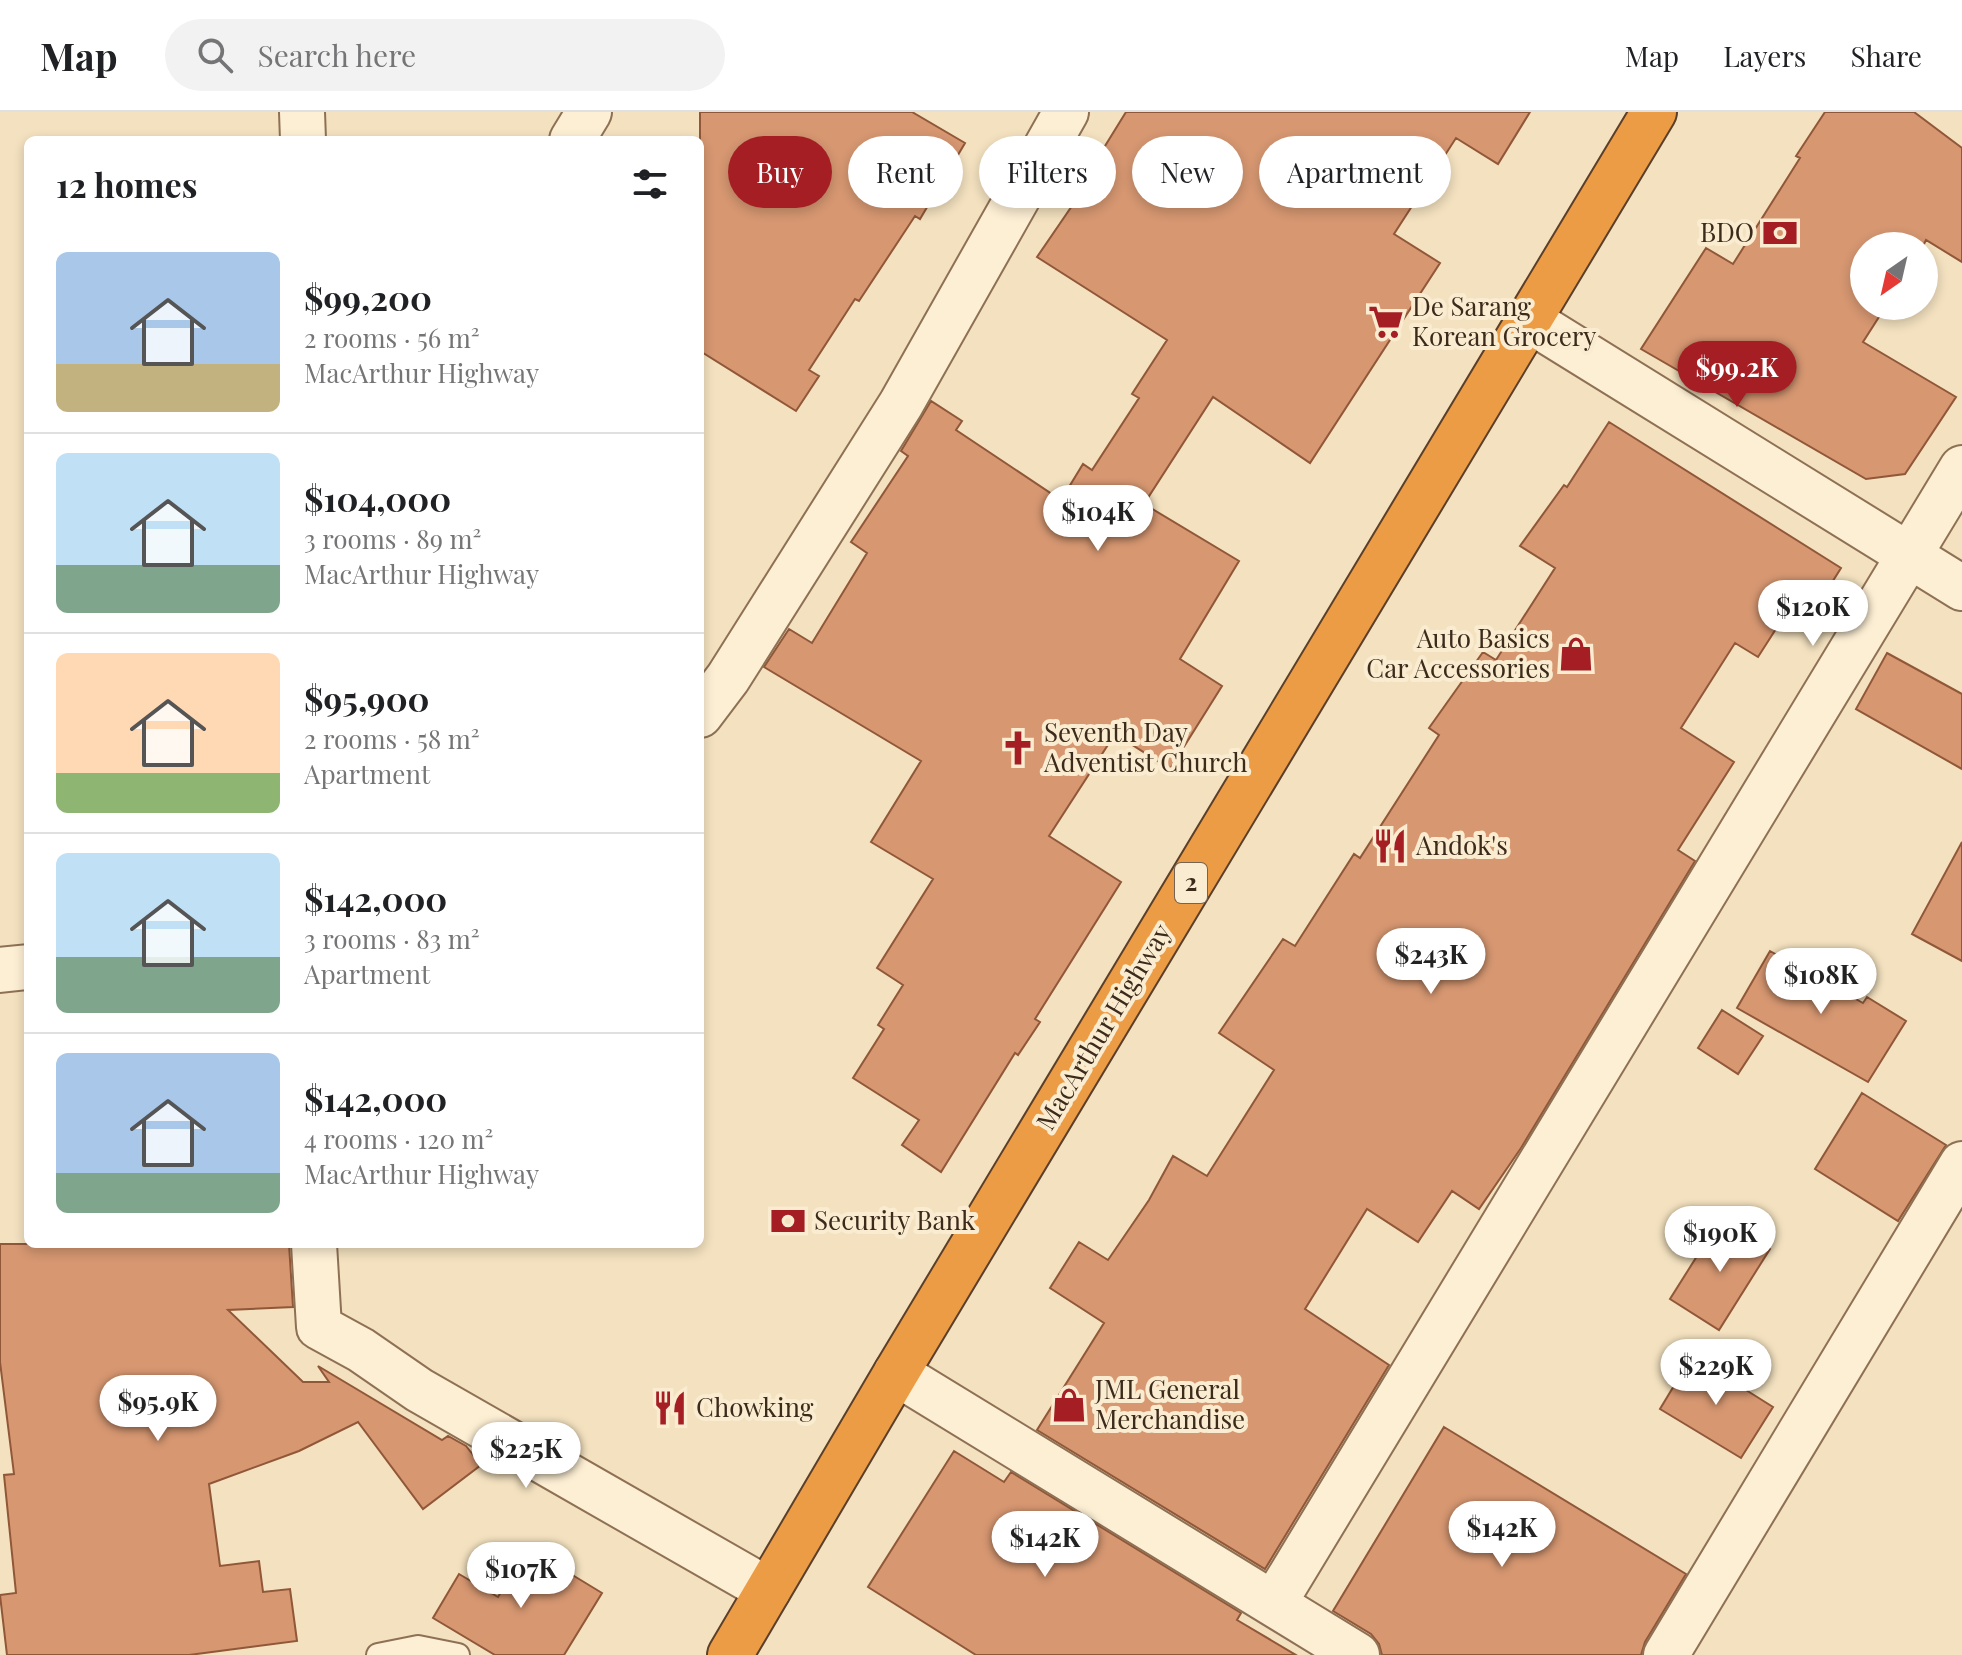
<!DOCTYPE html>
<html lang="en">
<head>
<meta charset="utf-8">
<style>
	:root { --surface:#fff; --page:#f2f2f2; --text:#202124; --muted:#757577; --line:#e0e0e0; --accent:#a41e24 }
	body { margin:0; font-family:"Playfair Display",serif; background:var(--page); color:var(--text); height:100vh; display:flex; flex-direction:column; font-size:30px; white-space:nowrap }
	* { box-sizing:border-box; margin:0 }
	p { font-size:26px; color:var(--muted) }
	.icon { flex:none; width:44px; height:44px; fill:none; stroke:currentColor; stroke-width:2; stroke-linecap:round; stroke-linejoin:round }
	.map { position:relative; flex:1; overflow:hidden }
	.panel { position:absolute; left:24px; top:24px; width:680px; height:1112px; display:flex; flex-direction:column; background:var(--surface); border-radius:12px; box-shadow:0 4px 12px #0003 }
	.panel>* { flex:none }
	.banner { position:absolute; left:728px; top:24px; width:760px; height:72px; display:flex; gap:16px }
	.needle { width:52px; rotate:214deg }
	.fabs { position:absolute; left:1850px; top:120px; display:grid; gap:16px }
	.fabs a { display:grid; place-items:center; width:88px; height:88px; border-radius:50%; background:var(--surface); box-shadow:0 4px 12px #0003; font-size:40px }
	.price { position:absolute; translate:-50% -68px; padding:0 18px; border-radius:28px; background:#fff; color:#222; font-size:26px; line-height:52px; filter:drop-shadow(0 2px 4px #0008) }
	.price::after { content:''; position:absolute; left:50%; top:48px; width:24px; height:18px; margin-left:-12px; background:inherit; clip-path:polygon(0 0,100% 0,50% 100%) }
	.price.on { background:var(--accent); color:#fff }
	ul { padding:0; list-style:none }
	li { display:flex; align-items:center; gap:24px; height:200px; padding:0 32px }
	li+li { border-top:2px solid var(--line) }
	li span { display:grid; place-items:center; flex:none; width:224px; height:160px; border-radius:12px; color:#555 }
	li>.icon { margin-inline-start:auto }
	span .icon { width:96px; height:96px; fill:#fffc; stroke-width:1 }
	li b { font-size:34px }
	h2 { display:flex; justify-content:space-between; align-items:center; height:96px; padding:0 32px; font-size:34px }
	.chip { padding:0 28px; border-radius:36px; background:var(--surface); box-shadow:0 4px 12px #0003; font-size:28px; line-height:72px }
	.chip.on { background:var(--accent); color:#fff }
	header { display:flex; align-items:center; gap:48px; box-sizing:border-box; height:112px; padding:0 40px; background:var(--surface); border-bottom:2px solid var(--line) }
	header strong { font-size:38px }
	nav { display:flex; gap:44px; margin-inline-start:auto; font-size:28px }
	.search { width:560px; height:72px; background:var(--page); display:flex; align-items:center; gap:20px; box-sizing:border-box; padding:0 28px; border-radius:44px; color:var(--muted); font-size:30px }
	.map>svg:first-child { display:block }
	.building { fill:#d69771; stroke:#905738; stroke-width:2 }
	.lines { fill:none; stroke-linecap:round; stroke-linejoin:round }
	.lane-casing { stroke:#8e7155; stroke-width:26 }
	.street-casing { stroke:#8e7155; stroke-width:48 }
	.highway-casing { stroke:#5b3f2a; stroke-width:48 }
	.lane { stroke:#fdefd4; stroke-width:22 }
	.street { stroke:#fdefd4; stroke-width:44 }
	.highway { stroke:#ed9c46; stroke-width:44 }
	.labels { text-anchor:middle; stroke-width:8; stroke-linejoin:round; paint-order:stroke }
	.shield { fill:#f9ecd0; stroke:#756451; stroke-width:2 }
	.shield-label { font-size:24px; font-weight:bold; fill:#3c2a1b }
	.poi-label { font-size:26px; fill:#3c2a1b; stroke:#f9ecd0; text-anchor:start }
	.street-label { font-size:26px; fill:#3c2a1b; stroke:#f9ecd0 }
</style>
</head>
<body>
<header>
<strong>Map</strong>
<div class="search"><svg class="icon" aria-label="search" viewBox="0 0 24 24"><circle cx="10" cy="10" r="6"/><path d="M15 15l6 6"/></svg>Search here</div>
<nav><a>Map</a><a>Layers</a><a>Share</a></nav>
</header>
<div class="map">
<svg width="1962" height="1543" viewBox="0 0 1962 1543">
	<rect width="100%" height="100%" fill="#f3e1bf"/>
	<!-- building -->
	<path class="building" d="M700 0H912L965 31 920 107 915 104 859 189 855 187 809 258 819 264 796 299 700 239Z
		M1126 0H1530L1498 52 1456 26 1394 122 1440 151 1310 351 1213 285 1144 392 1239 449 1180 547 1222 574 1170 657 1115 622 1049 724 1121 770 1035 907 1040 910 1018 943 1015 941 941 1060 902 1033 919 1008 853 966 884 917 878 913 903 873 877 856 933 767 871 730 921 649 764 555 789 517 812 531 867 441 851 430 908 344 901 339 931 289 962 309 956 318 1061 388 1083 352 1092 358 1139 286 1132 282 1167 228 1037 145 1102 50 1097 47Z
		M1825 0H1914L1962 36V150L1926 128 1923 134H1864V194H1886L1863 230 1956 285 1905 362 1866 367 1641 237 1706 136 1733 152 1800 46 1796 44Z
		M1609 310 1841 456 1809 507 1790 495 1758 545 1735 531 1681 616 1734 650 1678 738 1695 749 1521 1036 1479 1097 1452 1079 1418 1130 1367 1097 1305 1197 1389 1253 1265 1457 1037 1318 1104 1211 1050 1176 1079 1130 1108 1148 1149 1088 1173 1044 1207 1064 1274 958 1219 921 1283 827 1295 834 1354 742 1360 746 1439 623 1429 616 1483 540 1496 548 1555 456 1520 434 1564 373 1567 375Z
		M1887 541 1962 582V657L1856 597Z
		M1962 730V849L1912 822Z
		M1770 839 1863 891 1867 885 1906 909 1868 970 1737 896Z
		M1722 898 1763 924 1738 962 1698 936Z
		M1862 981 1946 1033 1898 1109 1815 1057Z
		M1721 1106 1770 1137 1719 1218 1670 1187Z
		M0 1132H289L293 1195 228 1198 303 1270H329L318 1254 442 1328 448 1324 466 1334 481 1353 423 1397 358 1310 299 1339 209 1372 220 1454 259 1449 263 1480 290 1477 297 1529 189 1543H7L0 1483 16 1481 4 1363 14 1362 0 1250Z
		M1692 1244 1773 1295 1741 1346 1660 1297Z
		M1444 1315 1686 1462 1645 1530 1641 1543H1382L1379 1532 1371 1522 1333 1499Z
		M954 1339 1004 1370 1011 1360 1241 1501 1237 1508 1296 1543H976L868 1475Z
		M528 1436 602 1481 564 1543H495L433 1506 459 1462 498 1485Z"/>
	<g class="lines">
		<!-- lane casing -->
		<g class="lane-casing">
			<path id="lane" d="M378 1543 418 1535 458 1543"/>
		</g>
		<!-- street casing -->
		<g class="street-casing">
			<path id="street" d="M302 0 303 28
				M572 28 589 0
				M1529 208 1962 476
				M700 603 728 566 901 292 1066 0
				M0 858 28 855
				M314 1132 319 1215 361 1238 419 1278 768 1478
				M896 1261 1357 1543
				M1274 1491 1962 356
				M1666 1543 1962 1052"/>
		</g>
		<!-- highway casing -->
		<g class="highway-casing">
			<path id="highway" d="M730 1543 896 1261 1654 0"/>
		</g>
		<!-- lane -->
		<use href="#lane" class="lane"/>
		<!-- street -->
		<use href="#street" class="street"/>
		<!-- highway -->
		<use href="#highway" class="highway"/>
	</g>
	<!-- icons -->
	<defs>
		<g id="bank-bare" transform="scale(2.76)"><path d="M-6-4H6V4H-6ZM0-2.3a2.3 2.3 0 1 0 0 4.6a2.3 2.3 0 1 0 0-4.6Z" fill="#a41e24" stroke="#f9ecd0" stroke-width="2.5" paint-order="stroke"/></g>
		<g id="supermarket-bare" transform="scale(2.76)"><path d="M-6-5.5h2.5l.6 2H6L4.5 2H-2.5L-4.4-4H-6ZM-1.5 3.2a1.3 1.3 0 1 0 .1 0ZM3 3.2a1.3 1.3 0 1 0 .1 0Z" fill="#a41e24" stroke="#f9ecd0" stroke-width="2.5" paint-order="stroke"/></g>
		<g id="shop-bare" transform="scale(2.76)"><path d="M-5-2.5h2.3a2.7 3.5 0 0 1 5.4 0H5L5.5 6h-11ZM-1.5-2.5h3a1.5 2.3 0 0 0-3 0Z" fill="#a41e24" stroke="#f9ecd0" stroke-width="2.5" paint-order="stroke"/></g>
		<g id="church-bare" transform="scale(2.76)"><path d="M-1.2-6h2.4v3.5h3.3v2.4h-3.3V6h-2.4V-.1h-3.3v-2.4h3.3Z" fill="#a41e24" stroke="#f9ecd0" stroke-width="2.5" paint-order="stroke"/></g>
		<g id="restaurant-bare" transform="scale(2.76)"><path d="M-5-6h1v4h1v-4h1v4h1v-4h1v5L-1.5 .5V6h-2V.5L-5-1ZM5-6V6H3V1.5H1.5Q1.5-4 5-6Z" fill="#a41e24" stroke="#f9ecd0" stroke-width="2.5" paint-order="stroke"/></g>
	</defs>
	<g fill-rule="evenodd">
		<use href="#bank-bare" x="1780" y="121"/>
		<use href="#supermarket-bare" x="1386" y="210"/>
		<use href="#shop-bare" x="1576" y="542"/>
		<use href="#church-bare" x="1018" y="636"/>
		<use href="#restaurant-bare" x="1390" y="734"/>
		<use href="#bank-bare" x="788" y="1109"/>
		<use href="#shop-bare" x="1069" y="1293"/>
		<use href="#restaurant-bare" x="670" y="1296"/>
	</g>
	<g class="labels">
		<!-- shield labels -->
		<rect class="shield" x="1175" y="751" width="32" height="40" rx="6"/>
		<g class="shield-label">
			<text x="1191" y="779">2</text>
		</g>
		<!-- poi labels -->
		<g class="poi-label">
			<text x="1754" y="130" text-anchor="end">BDO</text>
			<text x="1412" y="204">De Sarang<tspan x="1412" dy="30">Korean Grocery</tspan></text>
			<text x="1550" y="536" text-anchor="end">Auto Basics<tspan x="1550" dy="30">Car Accessories</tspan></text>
			<text x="1044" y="630">Seventh Day<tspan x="1044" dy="30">Adventist Church</tspan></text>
			<text x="1416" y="743">Andok's</text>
			<text x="814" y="1118">Security Bank</text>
			<text x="1095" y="1287">JML General<tspan x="1095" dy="30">Merchandise</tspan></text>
			<text x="696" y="1305">Chowking</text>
		</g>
		<!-- street labels -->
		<g class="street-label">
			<text transform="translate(1104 915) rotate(-59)" y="9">MacArthur Highway</text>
		</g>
	</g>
</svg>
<div class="fabs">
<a><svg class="needle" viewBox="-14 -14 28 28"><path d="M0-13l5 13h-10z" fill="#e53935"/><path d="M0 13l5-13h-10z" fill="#757577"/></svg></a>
</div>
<b class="price on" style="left:1737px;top:297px">$99.2K</b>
<b class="price" style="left:1098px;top:441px">$104K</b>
<b class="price" style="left:1813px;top:536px">$120K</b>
<b class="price" style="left:1431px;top:884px">$243K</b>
<b class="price" style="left:1821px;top:904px">$108K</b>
<b class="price" style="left:1720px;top:1162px">$190K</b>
<b class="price" style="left:1716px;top:1295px">$229K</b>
<b class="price" style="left:158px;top:1331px">$95.9K</b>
<b class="price" style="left:526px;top:1378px">$225K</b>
<b class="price" style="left:1502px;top:1457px">$142K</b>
<b class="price" style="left:1045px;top:1467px">$142K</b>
<b class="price" style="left:521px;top:1498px">$107K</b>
<div class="banner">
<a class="chip on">Buy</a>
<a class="chip">Rent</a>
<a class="chip">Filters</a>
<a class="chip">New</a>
<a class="chip">Apartment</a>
</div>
<section class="panel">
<h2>12 homes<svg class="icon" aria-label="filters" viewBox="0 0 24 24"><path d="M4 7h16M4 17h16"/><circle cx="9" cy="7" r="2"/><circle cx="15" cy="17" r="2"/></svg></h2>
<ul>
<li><span style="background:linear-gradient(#a9c7e8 70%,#c2b280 0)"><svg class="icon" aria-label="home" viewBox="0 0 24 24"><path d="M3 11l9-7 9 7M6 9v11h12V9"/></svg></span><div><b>$99,200</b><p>2 rooms · 56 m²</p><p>MacArthur Highway</p></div></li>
<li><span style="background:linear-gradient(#bfe0f5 70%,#7fa58c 0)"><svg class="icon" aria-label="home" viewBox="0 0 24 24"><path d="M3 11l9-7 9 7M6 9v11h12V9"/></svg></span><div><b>$104,000</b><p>3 rooms · 89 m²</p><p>MacArthur Highway</p></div></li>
<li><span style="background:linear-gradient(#ffd9b3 75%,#8fb573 0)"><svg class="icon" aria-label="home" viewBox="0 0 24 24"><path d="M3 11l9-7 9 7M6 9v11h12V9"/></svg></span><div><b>$95,900</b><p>2 rooms · 58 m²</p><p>Apartment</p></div></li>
<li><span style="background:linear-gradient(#bfe0f5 65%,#7fa58c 0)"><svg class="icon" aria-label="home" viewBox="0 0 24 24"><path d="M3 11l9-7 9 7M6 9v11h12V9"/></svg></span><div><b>$142,000</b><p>3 rooms · 83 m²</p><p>Apartment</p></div></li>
<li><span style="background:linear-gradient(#a9c7e8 75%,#7fa58c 0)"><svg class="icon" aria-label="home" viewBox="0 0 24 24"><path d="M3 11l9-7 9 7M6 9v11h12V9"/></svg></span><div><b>$142,000</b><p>4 rooms · 120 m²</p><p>MacArthur Highway</p></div></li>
</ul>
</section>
</div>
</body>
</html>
